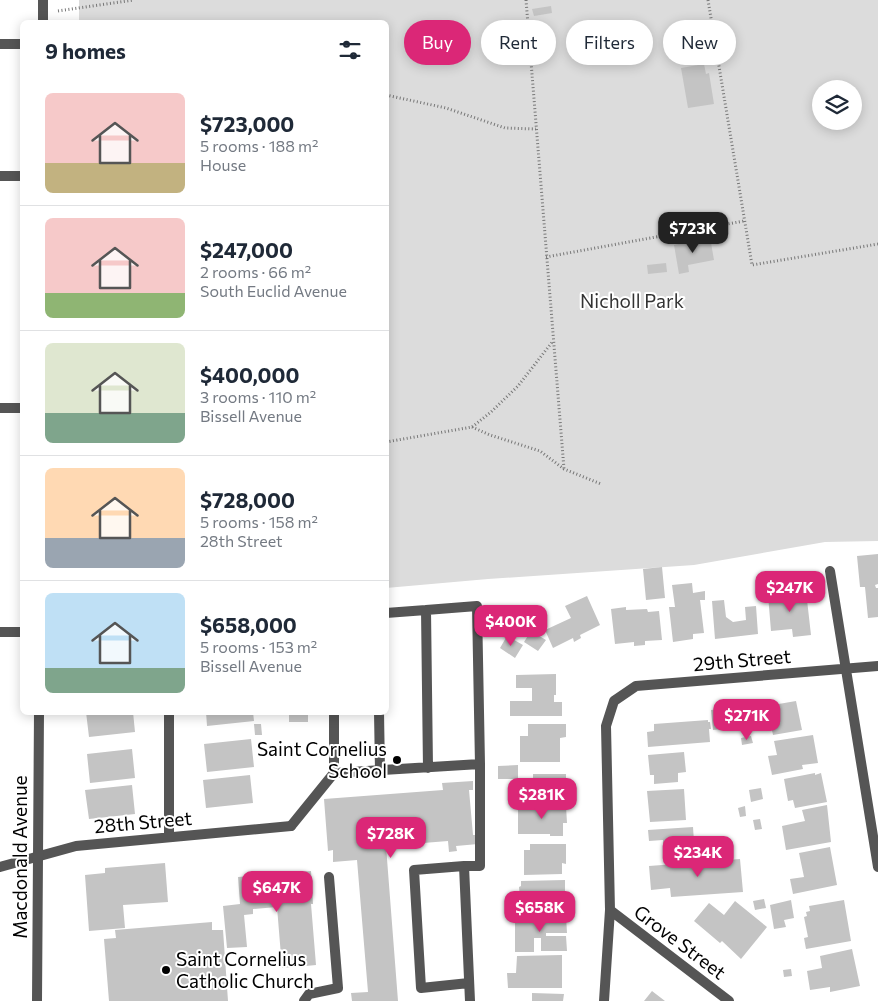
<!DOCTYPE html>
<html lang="en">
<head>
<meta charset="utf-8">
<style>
	:root { --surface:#fff; --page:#f2f2f3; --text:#1f2937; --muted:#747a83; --line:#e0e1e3; --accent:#db2777 }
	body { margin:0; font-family:Commissioner,sans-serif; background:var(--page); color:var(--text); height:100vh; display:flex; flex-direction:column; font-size:19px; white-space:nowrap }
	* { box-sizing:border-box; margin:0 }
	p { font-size:16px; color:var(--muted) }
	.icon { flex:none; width:28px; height:28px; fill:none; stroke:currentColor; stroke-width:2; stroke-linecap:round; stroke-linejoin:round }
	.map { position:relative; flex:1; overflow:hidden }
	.details { position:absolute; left:20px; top:20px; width:369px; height:695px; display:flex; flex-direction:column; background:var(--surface); border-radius:8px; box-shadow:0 2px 12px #0003 }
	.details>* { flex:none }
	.top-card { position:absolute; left:404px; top:20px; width:399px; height:45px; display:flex; gap:10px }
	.fabs { position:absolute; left:812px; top:80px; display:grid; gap:10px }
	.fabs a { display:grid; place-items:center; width:50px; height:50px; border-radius:50%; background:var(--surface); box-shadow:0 2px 12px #0003; font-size:25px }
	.price { position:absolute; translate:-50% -42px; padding:0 11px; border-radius:10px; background:var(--accent); color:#fff; font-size:16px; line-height:32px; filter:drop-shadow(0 1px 2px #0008) }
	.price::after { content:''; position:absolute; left:50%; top:30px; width:15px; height:11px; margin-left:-8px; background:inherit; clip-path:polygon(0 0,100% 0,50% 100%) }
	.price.active { background:#222; color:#fff }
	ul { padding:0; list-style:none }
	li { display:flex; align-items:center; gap:15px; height:125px; padding:0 25px }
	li+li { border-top:1px solid var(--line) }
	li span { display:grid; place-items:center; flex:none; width:140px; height:100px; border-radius:8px; color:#555 }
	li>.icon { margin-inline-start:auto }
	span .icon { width:60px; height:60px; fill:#fffc; stroke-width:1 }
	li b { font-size:21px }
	h2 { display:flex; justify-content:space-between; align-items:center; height:60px; padding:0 25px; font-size:21px }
	.chip { padding:0 18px; border-radius:22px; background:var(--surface); box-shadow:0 2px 12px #0003; font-size:18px; line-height:45px }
	.chip.active { background:var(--accent); color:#fff }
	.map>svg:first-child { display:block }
	.green { fill:#dcdcdc; fill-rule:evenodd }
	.building { fill:#c4c4c4 }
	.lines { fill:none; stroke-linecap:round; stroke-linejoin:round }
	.path { stroke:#777; stroke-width:3; stroke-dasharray:1 2.5; stroke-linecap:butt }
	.service { stroke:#555; stroke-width:10 }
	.minor { stroke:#555; stroke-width:10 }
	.tertiary { stroke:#555; stroke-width:10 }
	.poi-dot { fill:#000; stroke:#fff; stroke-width:2 }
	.labels { text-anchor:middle; stroke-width:4; stroke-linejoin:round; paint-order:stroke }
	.park-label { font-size:19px; fill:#333; stroke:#fff }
	.street-label { font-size:19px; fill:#000; stroke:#fff }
	.poi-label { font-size:19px; fill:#000; stroke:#fff; text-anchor:end }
</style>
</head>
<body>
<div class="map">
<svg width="878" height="1001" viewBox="0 0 878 1001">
	<rect width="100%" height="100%" fill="#fff"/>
	<!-- green -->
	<path class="green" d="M79 0H878V541L825 542 694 565 488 579 386 588V22H79ZM821 89H854V121H821Z"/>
	<!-- building -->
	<path class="building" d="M551 6 552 13 534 16 532 9Z
		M704 64 706 74 709 73 714 104 688 108 681 68Z
		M710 237 714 260 688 265 689 272 679 274 674 245Z
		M666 263 667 272 648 274 647 265Z
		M878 554V584L875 585 876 588H878V617L868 618 865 587H860L857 556Z
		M662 567 665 598 646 600 643 569Z
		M692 583 693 593 705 591V600H700L704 633 693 634V639L673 642 669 607H675L672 585Z
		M806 591 811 635 793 637 792 629 771 631 768 595Z
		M587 596 600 625 580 635 581 638 574 642 573 638 553 648 545 630 571 618 565 606Z
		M724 600 726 617 733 622 746 620 745 607 756 606 758 634 715 639 712 601Z
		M626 607V610L647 609 648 612 659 611 662 640 645 641V645L634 646V642L615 644 611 609Z
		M498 617 507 622 503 630 493 624Z
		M531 631 546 640 538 651 524 642Z
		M507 636 523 645 515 658 500 648Z
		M556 674V695H554V702H562V716H510V701H532V688H516V675Z
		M796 701 802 730 773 735 767 706Z
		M730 708 732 728 713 730 711 710Z
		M86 712H133L135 732 89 737Z
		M206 712H253L254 721 207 726Z
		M289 712H308V722H289Z
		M708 720V722H710L711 729H709L710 742 648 747 647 732 654 731V724Z
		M254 724H261L262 735H255Z
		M528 724H566V737L560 738V762H520V736H528Z
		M813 735 818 763 802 765 803 769 772 775 768 756 777 755 774 741Z
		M751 736 753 743 742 745 741 738Z
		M251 739 254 767 207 772 204 744Z
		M132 749 135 778 90 783 87 754Z
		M684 752 686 772 678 773V782L654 784V775H650L648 755Z
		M518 765V779H498V766Z
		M815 773V775L821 773 827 802 795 808 793 800 788 801 784 779Z
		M533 774H566V799H527V779H533Z
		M250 775 253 803 206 808 203 780Z
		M473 781V790H469L473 835H477L478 844 456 846 457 851 449 852 448 841 386 846 398 1001H352L351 993 368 992 357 860 333 862V850L328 851 324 799 443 790 442 783Z
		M132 785 135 814 89 819 85 790Z
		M761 788 763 799 751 802 749 790Z
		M684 789 686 820 650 822 647 791Z
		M827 805 831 842 786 850 782 826 805 821 802 810Z
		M518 806H566L567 823H563V836H550V834H518Z
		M745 806 746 816 740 817 738 808Z
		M760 819 762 829 755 830 753 820Z
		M693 827 695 856 667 858V849H663V840L649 841 648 830Z
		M530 844H566V864L562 863V874L524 875V850H530Z
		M830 847 837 885 793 894 790 879 804 877 799 853Z
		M740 859 743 892 671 897 670 888 651 890 649 866Z
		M165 863 168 902 123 905 125 928 89 931 85 875 105 873V868Z
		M311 871 313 904H311L316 965 306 966 305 959 291 960 292 967 282 968 277 907 253 909V914L244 915 247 947 227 948 223 906 240 904 238 877Z
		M565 880V894H563V898H558L559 909H521L519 887 521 886V881Z
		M764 899 766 908 755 910 753 901Z
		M791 900 794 918 784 920 786 927 774 929 770 905Z
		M844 900 851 941 806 949 804 938 808 937 804 917 807 916 806 912 810 911 809 906Z
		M735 901 767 927 741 959 722 941 720 943 694 921 709 903 724 915Z
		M566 916 567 933H546V936H566L567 951H541V938H534V952H515V917Z
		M212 922V930H223L228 1001H109L104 939 116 938 115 930Z
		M852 949 860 986 830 992V987L810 990 807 971 822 968 820 956Z
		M562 955V988H508L507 973H516L517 956Z
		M791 969 792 976 784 977 783 970Z
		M652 991 665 1001H644Z
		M532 993 564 994 563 1001H532Z"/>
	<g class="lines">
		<!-- path -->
		<path class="path" d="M526 0 564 469
			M708 0 752 265 878 244
			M58 11 134 0
			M386 95 446 108 505 128 536 129
			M546 257 744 221
			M472 427 490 435 540 451 564 469 601 484
			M386 442 472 427 491 412 518 386 553 341"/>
		<!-- service -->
		<path class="service" d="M0 44H22
			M386 613 426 610
			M379 712 380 771
			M428 768 426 610 477 606 480 764
			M334 773 480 764V866H464L470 1001
			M291 826 334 773V712
			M464 866 414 870 421 988 469 983
			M304 1001 309 994 338 988 329 877"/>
		<!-- minor -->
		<path class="minor" d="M0 176H22
			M0 408H22
			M830 571 878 867
			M0 632H22
			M169 712V837
			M0 867 76 846 291 826
			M610 910 729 1001
			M604 1001 610 910 606 726 614 701 636 686 878 666"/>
		<!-- tertiary -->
		<path class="tertiary" d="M43 0V22
			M37 1001 39 712"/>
	</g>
	<!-- markers -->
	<g class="poi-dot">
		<circle cx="397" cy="760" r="5"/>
		<circle cx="166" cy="970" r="5"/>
	</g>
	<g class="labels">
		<!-- park labels -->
		<g class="park-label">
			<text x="632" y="308">Nicholl Park</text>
		</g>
		<!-- street labels -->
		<g class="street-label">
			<text transform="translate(742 660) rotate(-5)" y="7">29th Street</text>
			<text transform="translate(143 822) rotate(-5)" y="7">28th Street</text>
			<text transform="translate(20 857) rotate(-90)" y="7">Macdonald Avenue</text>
			<text transform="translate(680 942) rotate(37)" y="7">Grove Street</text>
		</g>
		<!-- poi labels -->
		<g class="poi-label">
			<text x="387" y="756">Saint Cornelius<tspan x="387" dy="22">School</tspan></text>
			<text x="176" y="966" text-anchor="start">Saint Cornelius<tspan x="176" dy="22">Catholic Church</tspan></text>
		</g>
	</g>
</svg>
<div class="fabs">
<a><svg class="icon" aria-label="layers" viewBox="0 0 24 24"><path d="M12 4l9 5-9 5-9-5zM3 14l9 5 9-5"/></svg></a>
</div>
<b class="price active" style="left:693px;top:254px">$723K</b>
<b class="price" style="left:790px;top:613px">$247K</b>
<b class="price" style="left:511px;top:647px">$400K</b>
<b class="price" style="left:747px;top:741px">$271K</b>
<b class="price" style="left:542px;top:820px">$281K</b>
<b class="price" style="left:391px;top:859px">$728K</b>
<b class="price" style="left:698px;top:878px">$234K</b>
<b class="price" style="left:277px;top:913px">$647K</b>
<b class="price" style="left:540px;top:933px">$658K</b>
<div class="top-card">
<a class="chip active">Buy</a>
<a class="chip">Rent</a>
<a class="chip">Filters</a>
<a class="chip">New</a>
</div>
<section class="details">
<h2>9 homes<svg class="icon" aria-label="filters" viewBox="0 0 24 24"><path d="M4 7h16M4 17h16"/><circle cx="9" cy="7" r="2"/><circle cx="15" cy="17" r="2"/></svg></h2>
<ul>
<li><span style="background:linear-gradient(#f6c9c9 70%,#c2b280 0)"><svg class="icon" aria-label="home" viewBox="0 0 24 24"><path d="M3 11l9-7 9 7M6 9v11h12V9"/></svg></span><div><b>$723,000</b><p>5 rooms · 188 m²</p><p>House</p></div></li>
<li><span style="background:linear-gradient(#f6c9c9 75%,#8fb573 0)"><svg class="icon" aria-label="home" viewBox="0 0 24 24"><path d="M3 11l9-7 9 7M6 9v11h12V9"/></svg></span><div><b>$247,000</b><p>2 rooms · 66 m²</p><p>South Euclid Avenue</p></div></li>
<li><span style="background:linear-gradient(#dfe7d0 70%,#7fa58c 0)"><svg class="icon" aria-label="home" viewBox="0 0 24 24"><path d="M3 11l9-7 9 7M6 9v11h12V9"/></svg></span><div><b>$400,000</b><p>3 rooms · 110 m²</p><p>Bissell Avenue</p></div></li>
<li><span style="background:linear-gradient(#ffd9b3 70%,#9aa5b1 0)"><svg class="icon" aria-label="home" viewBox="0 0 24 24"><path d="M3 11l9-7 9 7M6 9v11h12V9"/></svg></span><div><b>$728,000</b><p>5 rooms · 158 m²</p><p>28th Street</p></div></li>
<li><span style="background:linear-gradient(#bfe0f5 75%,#7fa58c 0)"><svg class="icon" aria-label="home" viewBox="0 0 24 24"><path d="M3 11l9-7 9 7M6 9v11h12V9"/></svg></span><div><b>$658,000</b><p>5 rooms · 153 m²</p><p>Bissell Avenue</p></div></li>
</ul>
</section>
</div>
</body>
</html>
